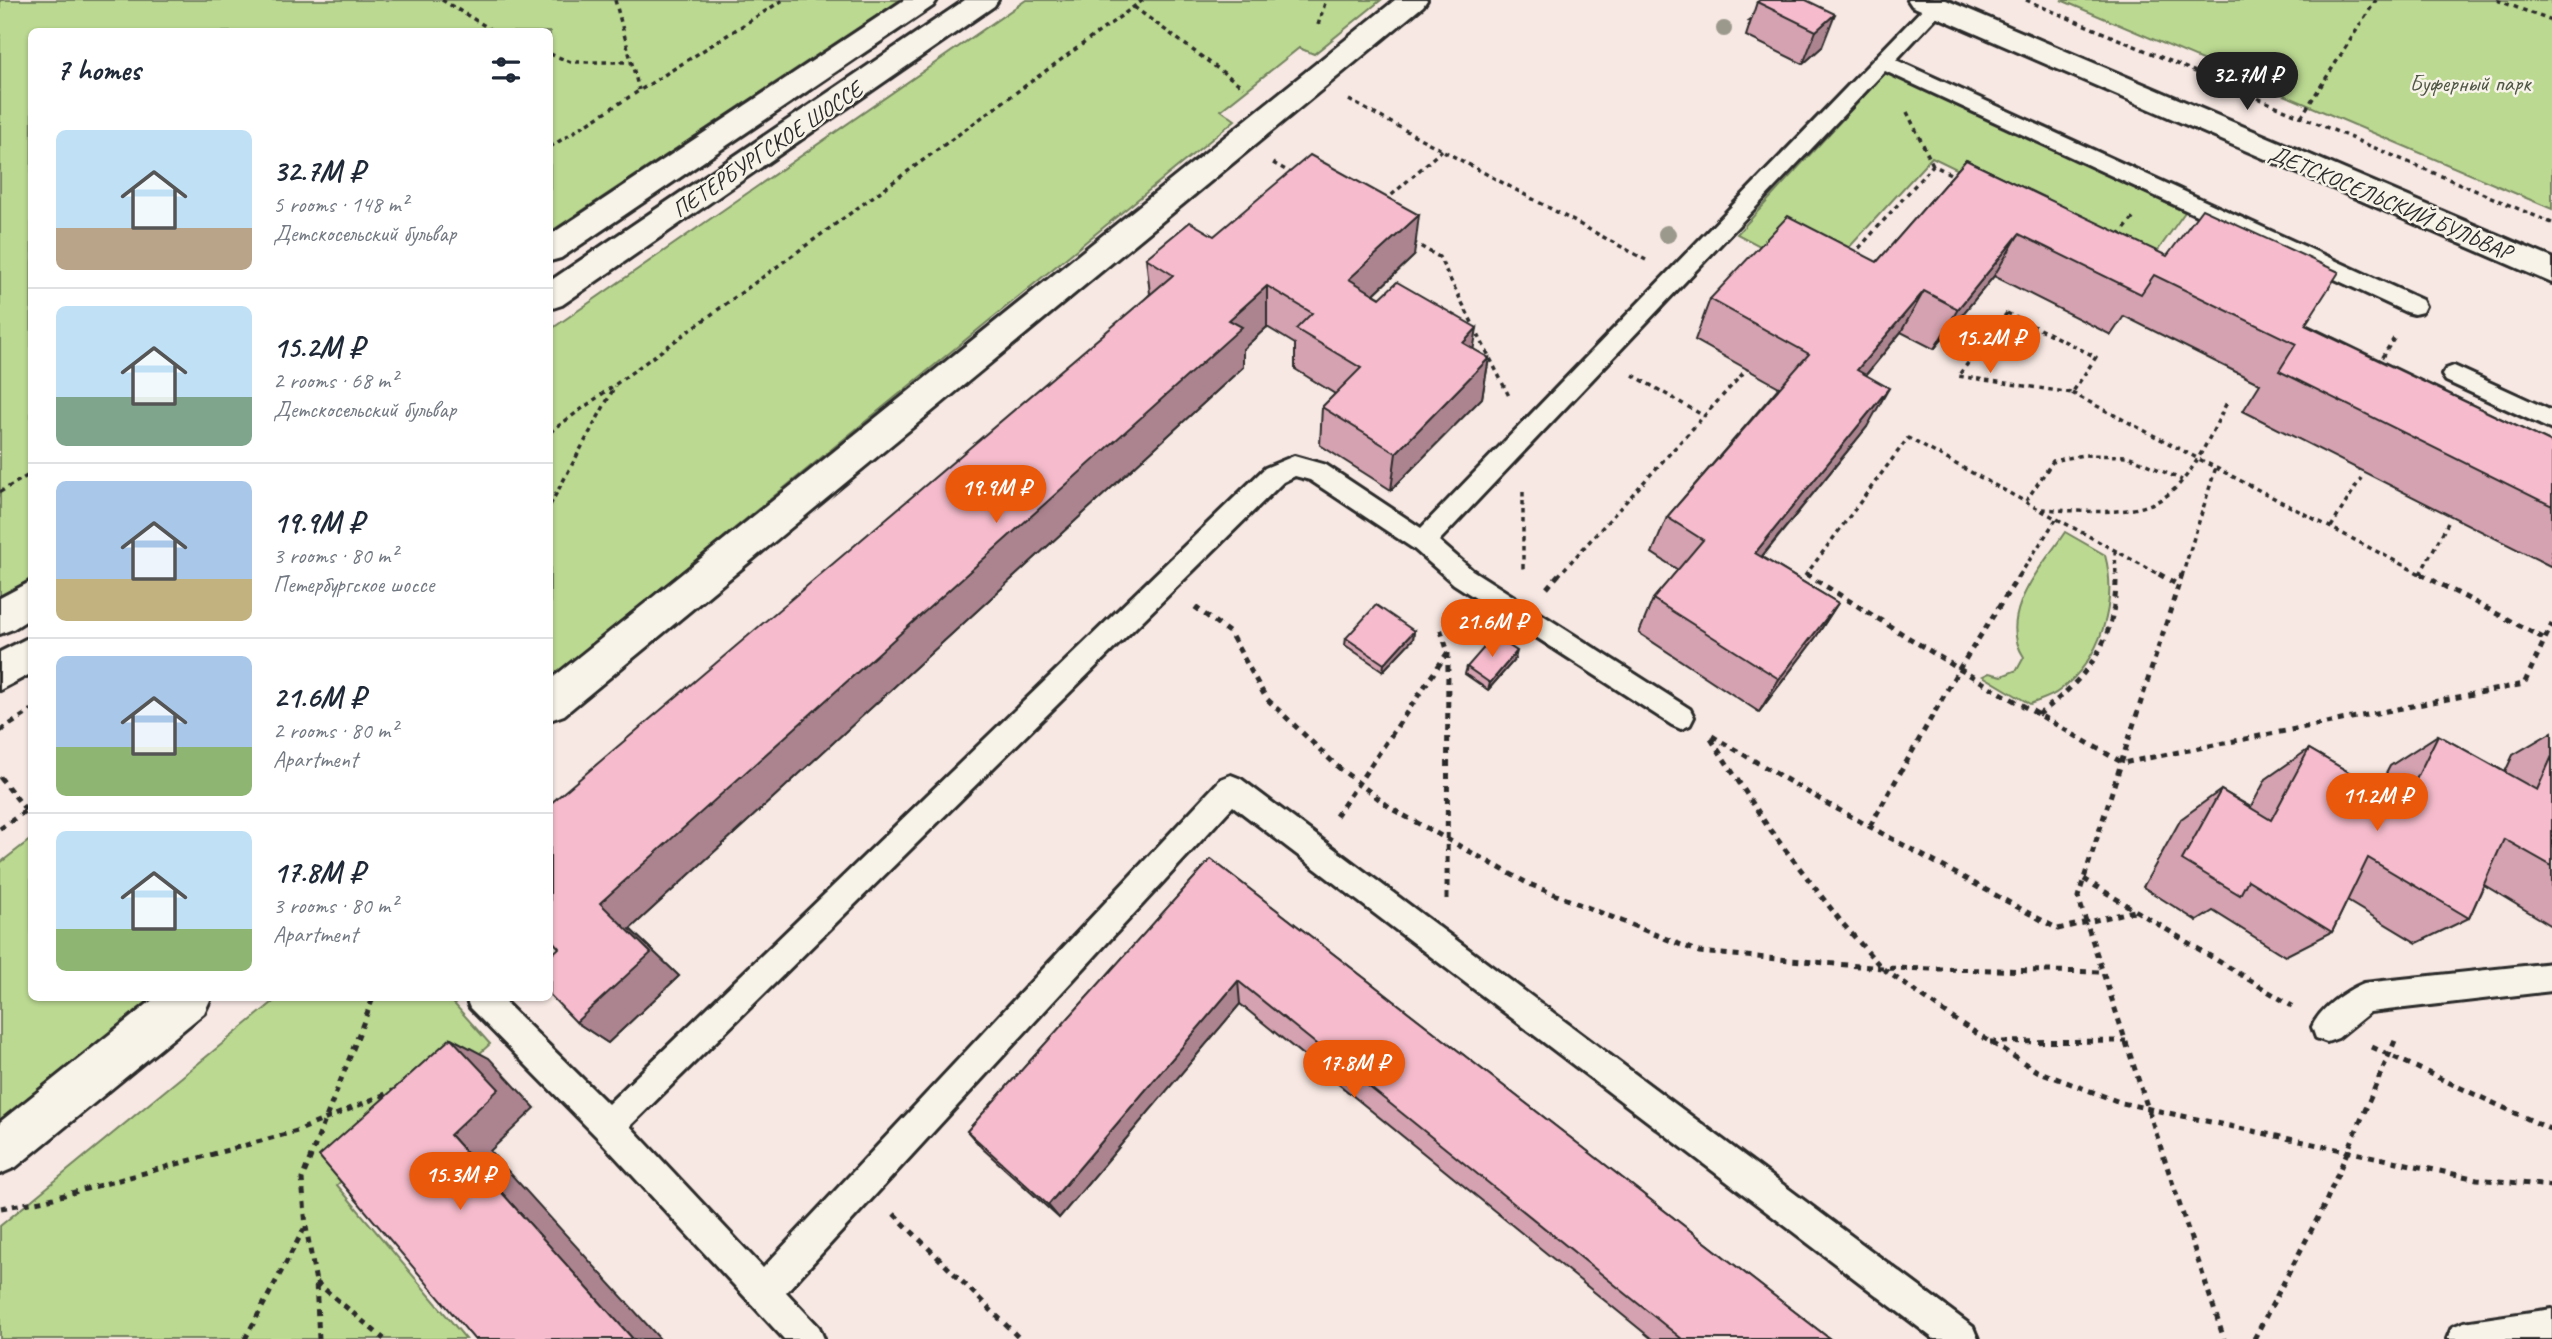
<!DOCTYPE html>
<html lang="en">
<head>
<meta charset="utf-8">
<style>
	:root { --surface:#fff; --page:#f6f6f7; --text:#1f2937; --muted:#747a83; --line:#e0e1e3; --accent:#ea580c }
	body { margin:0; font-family:Caveat,sans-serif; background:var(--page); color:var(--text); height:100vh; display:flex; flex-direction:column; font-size:26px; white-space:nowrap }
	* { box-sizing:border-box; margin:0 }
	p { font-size:23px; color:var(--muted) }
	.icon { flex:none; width:38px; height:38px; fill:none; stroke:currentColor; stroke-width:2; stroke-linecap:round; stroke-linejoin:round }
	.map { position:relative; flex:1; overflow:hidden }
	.details { position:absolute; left:28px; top:28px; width:525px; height:973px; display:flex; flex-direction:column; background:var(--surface); border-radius:10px; box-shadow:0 2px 5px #0004 }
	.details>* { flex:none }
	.price { position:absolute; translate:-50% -60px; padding:0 16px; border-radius:24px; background:var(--accent); color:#fff; font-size:23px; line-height:46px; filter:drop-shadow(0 2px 4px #0008) }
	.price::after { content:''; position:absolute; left:50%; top:42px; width:21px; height:16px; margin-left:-10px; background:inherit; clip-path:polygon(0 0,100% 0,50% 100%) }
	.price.selected { background:#222; color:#fff }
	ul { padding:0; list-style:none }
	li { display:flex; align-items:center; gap:21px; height:175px; padding:0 28px }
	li+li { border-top:2px solid var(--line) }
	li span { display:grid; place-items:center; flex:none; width:196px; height:140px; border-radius:10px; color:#555 }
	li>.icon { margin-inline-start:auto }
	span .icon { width:84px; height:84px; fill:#fffc; stroke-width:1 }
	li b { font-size:30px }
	h2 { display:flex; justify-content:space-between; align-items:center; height:84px; padding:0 28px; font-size:30px }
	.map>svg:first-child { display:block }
	.green { fill:#bbd991; stroke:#73825e; stroke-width:2 }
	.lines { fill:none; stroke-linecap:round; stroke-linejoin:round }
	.lane-casing { stroke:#2b2b2b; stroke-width:6 }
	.street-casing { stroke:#2b2b2b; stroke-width:6 }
	.secondary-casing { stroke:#2b2b2b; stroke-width:6 }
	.path-far1 { stroke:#2b2b2b; stroke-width:3.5; stroke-dasharray:4.5 4.5; stroke-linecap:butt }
	.path { stroke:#2b2b2b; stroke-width:5; stroke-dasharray:6 6; stroke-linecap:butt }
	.lane { fill:#f7f3e8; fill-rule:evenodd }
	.street { fill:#f7f3e8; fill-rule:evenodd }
	.secondary { fill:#f7f3e8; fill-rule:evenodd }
	.tree { fill:#9b988c }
	.wall { fill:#d4a2b0; stroke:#2b2b2b; stroke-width:2 }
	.shaded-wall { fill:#ac8490; stroke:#2b2b2b; stroke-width:2 }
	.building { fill:#f6bccd; stroke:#2b2b2b; stroke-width:2 }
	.labels { text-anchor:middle; stroke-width:5; stroke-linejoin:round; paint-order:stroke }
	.far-park-label { font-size:23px; fill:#4f5644; stroke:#f7f3e8 }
	.far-street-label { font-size:23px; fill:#2b2b2b; stroke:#f7f3e8 }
</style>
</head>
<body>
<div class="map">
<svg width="2552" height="1339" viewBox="0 0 2552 1339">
	<rect width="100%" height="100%" fill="#f7e8e3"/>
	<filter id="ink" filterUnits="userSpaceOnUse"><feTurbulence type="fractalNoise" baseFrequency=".0143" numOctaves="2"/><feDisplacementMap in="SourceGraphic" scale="14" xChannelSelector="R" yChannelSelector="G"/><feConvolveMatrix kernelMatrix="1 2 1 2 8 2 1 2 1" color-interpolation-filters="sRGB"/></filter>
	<g filter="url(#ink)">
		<!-- green -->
		<path class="green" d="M0 0H900L550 232V32H32L31 578 0 599Z
			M1026 0H1381L1314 54 1299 48 1221 110 1235 120 550 679V330Z
			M2061 0H2552V209Z
			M1886 72 2185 212 2149 263 1932 157 1821 278 1737 234Z
			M2065 532 2105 555C2118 604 2101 659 2060 690 2052 697 2040 700 2030 704L1983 676 1989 673 2002 676 2017 670 2024 657C1996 615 2042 567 2065 532Z
			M31 839 32 998H153L0 1120V863Z
			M278 998H449L490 1044 337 1185 466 1339H0V1226Z"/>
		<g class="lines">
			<!-- lane casing -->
			<g class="lane-casing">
				<path id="lane" d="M1936 0 1943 2 1946 6 1943 10 1896 60 2422 300 2425 306 2422 312 2414 314 2406 312 1885 71 1439 541 1472 570 1690 709 1694 717 1690 725 1681 729 1672 725 1454 584 1414 549 1310 480 1295 476 1283 482 630 1126 763 1268 1221 779 1231 775 1241 779 1973 1327 1978 1339H1934L1233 806 786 1292 819 1327 824 1339H784L597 1137 470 1008 466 998H501L608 1104 1265 468 1294 456 1326 465 1421 528 1929 2Z
					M2454 366 2552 411V430L2446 381 2442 375 2446 369Z
					M2552 963V991L2370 1012 2338 1038 2327 1042 2316 1038 2312 1027C2320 1008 2345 991 2364 983Z
					M2552 1309V1339H2447L2452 1327 2464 1322Z"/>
			</g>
			<!-- street casing -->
			<g class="street-casing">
				<path id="street" d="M1395 0H1427L1423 6 564 715 550 720V680Z
					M1908 0H1946L2552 258V283L1912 6Z
					M155 998H211L204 1013 16 1167 0 1174V1122Z"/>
			</g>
			<!-- secondary casing -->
			<g class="secondary-casing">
				<path id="secondary" d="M904 0H937L933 6 561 258 550 261V235Z
					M965 0H998L994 6 562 305 550 309V281Z
					M32 581V617L13 629 0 634V598Z
					M32 636V673L0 690V652Z"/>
			</g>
			<!-- path-far1 -->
			<path class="path-far1" d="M442 0 495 32
				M615 0 639 90
				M2026 0 2552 223
				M2497 0 2552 21
				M1134 7 1243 87
				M1318 25 1326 0
				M1752 27 1746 23 1756 15
				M550 54 571 62H630
				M1349 100 1646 260
				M1907 112 1933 165
				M2301 117 2376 0
				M550 147 783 0
				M1273 163 1293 174
				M1385 201 1442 150
				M2119 236 2135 216
				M1413 242 1439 257 1510 398
				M1853 255 1933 165 1958 178
				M2007 313 2096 357 2072 393 1958 376Z
				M2377 365 2395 337
				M1633 375 1704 416
				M2072 393 2424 576
				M550 432 1143 0
				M0 492 32 473
				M1523 492V571
				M2026 501 2053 461 2083 455 2128 456 2182 480
				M550 505 615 386
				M2042 509C2162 517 2175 512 2227 402
				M2331 527 2361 478
				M2115 551 2116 576
				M2420 574 2448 523
				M1558 576 1747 369
				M1805 576 1908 438 2162 576
				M2019 576 2057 518
				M2182 576 2216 467"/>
			<!-- path -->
			<path class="path" d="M1806 574 1959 669 2123 763 2524 684 2552 624
				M2159 574 2178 585
				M2182 574 2078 897 2224 1339
				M2421 574 2545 639
				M1547 588 1559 574
				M1195 607 1230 633 1266 698 1338 767 1392 809 1529 884 1699 952 1882 968 2102 972
				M2038 715C2089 676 2117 641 2116 574
				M0 731 32 710
				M1712 736 1828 804 2058 929 2134 911
				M1711 739 1770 830 1843 924 1882 968 1957 1021 2037 1071 2122 1103 2477 1179 2552 1186
				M0 777 26 810
				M1336 816 1448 652 1439 625
				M1870 826 1959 669 2020 574
				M0 829 32 806
				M2084 879 2292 1006
				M1447 899 1448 652
				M1990 1042 2126 1041
				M2372 1047 2552 1130
				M1 1208 46 1200 297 1131 395 1090
				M894 1214 1020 1339
				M316 1282 384 1339
				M245 1339 304 1229
				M319 1339 316 1282 306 1227 302 1179 373 998
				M2254 1339 2324 1206 2397 1036"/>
			<!-- lane -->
			<use href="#lane" class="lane"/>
			<!-- street -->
			<use href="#street" class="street"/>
			<!-- secondary -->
			<use href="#secondary" class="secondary"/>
		</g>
		<!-- trees -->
		<g class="tree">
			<circle cx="1724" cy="29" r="8"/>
			<circle cx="1667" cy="234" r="9"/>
		</g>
		<!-- wall -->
		<path class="wall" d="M1806 0 1822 47 1803 64 1746 36 1757 2Z
			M1966 160 2552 443V567L2243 411 2260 384 2124 316 2111 335 1994 276 1934 349 1901 332 1866 375 1867 427 1762 557 1838 603 1816 637 1759 712 1639 633 1653 599 1678 570 1652 553 1667 517 1779 387 1695 340 1710 299 1877 262Z
			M1214 236 1414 256 1374 294 1489 358 1482 398 1391 490 1320 445 1322 407 1335 394 1295 369V344L1267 327 1243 349V367L630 929 679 976 608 1043 576 1022 559 948 1150 294 1146 258Z
			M1414 631 1413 639 1383 671 1345 645 1346 638Z
			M1515 659 1488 690 1465 674 1467 667Z
			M2552 732V926L2484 885 2469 918 2417 943 2347 901 2332 932 2285 956 2213 911 2197 921 2143 887 2181 819 2221 790 2251 807 2266 779 2309 749 2378 789 2390 766 2438 735 2505 772 2513 755Z
			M1211 859 1830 1339H1652L1240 1004 1059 1218 982 1148 967 1131Z"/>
		<!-- shaded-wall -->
		<path class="shaded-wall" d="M1835 14 1822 47 1803 64 1816 31Z
			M1419 215 1414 256 1346 320 1349 279Z
			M2019 234 1994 276 1934 349 1958 309Z
			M1267 286V327L1243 349V367L630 929 679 976 608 1043 576 1022 600 903 1229 320Z
			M1924 291 1901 332 1837 410 1857 370Z
			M1477 328 1470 369 1463 343Z
			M1489 358 1482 398 1391 490 1396 453Z
			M1889 388 1867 427 1736 588 1755 553Z
			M1838 603 1816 637 1759 712 1779 679Z
			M1414 631 1413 639 1383 671 1384 664Z
			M1517 651 1515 659 1488 690 1490 683Z
			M1238 981 1240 1004 1059 1218 1048 1205Z
			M451 1038 489 1058 535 1108 490 1151 660 1339H633L450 1135Z"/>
		<!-- building -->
		<path class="building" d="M1760 0H1806L1835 14 1816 31 1757 2Z
			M1310 155 1419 215 1349 279 1380 298 1397 282 1477 328 1463 343 1489 358 1396 453 1322 407 1361 368 1296 329 1312 313 1267 286 1229 320 1242 327 600 903 651 953 576 1022 550 995V956L559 948 550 938V804L1173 275 1146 258 1190 222 1214 236Z
			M1966 160 2167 256 2202 209 2339 272 2305 325 2552 443V506L2279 371 2296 344 2154 275 2141 294 2019 234 1958 309 1924 291 1857 370 1889 388 1755 553 1838 603 1779 679 1653 599 1703 540 1667 517 1809 354 1710 299 1788 216 1877 262Z
			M1376 605 1414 631 1384 664 1346 638Z
			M1494 636 1517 651 1490 683 1467 667Z
			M2438 735 2537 790 2552 756V866L2504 839 2469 918 2368 858 2332 932 2248 880 2240 895 2182 860 2221 790 2271 820 2309 749 2404 804Z
			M1211 859 1830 1339H1682L1238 981 1048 1205 967 1131Z
			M451 1038 499 1089 450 1135 633 1339H474L319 1156Z"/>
	</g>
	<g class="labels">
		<!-- far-park labels -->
		<g class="far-park-label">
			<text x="2470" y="91">Буферный парк</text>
		</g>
		<!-- far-street labels -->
		<g class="far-street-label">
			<text transform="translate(767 149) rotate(-34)" y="8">ПЕТЕРБУРГСКОЕ ШОССЕ</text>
			<text transform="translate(2391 202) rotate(23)" y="8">ДЕТСКОСЕЛЬСКИЙ БУЛЬВАР</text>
		</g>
	</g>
</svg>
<b class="price selected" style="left:2247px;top:112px">32.7M ₽</b>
<b class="price" style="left:1990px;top:375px">15.2M ₽</b>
<b class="price" style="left:996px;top:525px">19.9M ₽</b>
<b class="price" style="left:1492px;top:659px">21.6M ₽</b>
<b class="price" style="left:2377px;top:833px">11.2M ₽</b>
<b class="price" style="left:1354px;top:1100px">17.8M ₽</b>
<b class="price" style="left:460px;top:1212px">15.3M ₽</b>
<section class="details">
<h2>7 homes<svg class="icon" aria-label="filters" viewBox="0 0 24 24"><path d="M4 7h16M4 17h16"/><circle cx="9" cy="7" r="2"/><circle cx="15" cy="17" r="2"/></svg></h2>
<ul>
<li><span style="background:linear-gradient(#bfe0f5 70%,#b9a48a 0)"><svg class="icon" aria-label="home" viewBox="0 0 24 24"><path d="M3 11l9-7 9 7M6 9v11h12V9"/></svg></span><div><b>32.7M ₽</b><p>5 rooms · 148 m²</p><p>Детскосельский бульвар</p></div></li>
<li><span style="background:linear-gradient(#bfe0f5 65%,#7fa58c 0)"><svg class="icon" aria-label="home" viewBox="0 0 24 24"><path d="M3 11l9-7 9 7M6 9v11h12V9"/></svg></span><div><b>15.2M ₽</b><p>2 rooms · 68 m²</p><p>Детскосельский бульвар</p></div></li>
<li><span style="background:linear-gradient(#a9c7e8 70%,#c2b280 0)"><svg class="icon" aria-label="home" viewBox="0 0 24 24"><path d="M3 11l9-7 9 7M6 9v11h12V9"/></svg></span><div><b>19.9M ₽</b><p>3 rooms · 80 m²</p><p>Петербургское шоссе</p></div></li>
<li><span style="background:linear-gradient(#a9c7e8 65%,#8fb573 0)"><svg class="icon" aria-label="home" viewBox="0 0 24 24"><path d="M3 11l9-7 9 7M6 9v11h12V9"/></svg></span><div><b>21.6M ₽</b><p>2 rooms · 80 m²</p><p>Apartment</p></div></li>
<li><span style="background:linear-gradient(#bfe0f5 70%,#8fb573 0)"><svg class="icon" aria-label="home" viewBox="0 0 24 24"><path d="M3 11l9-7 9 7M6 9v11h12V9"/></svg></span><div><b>17.8M ₽</b><p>3 rooms · 80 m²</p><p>Apartment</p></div></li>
</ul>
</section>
</div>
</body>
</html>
